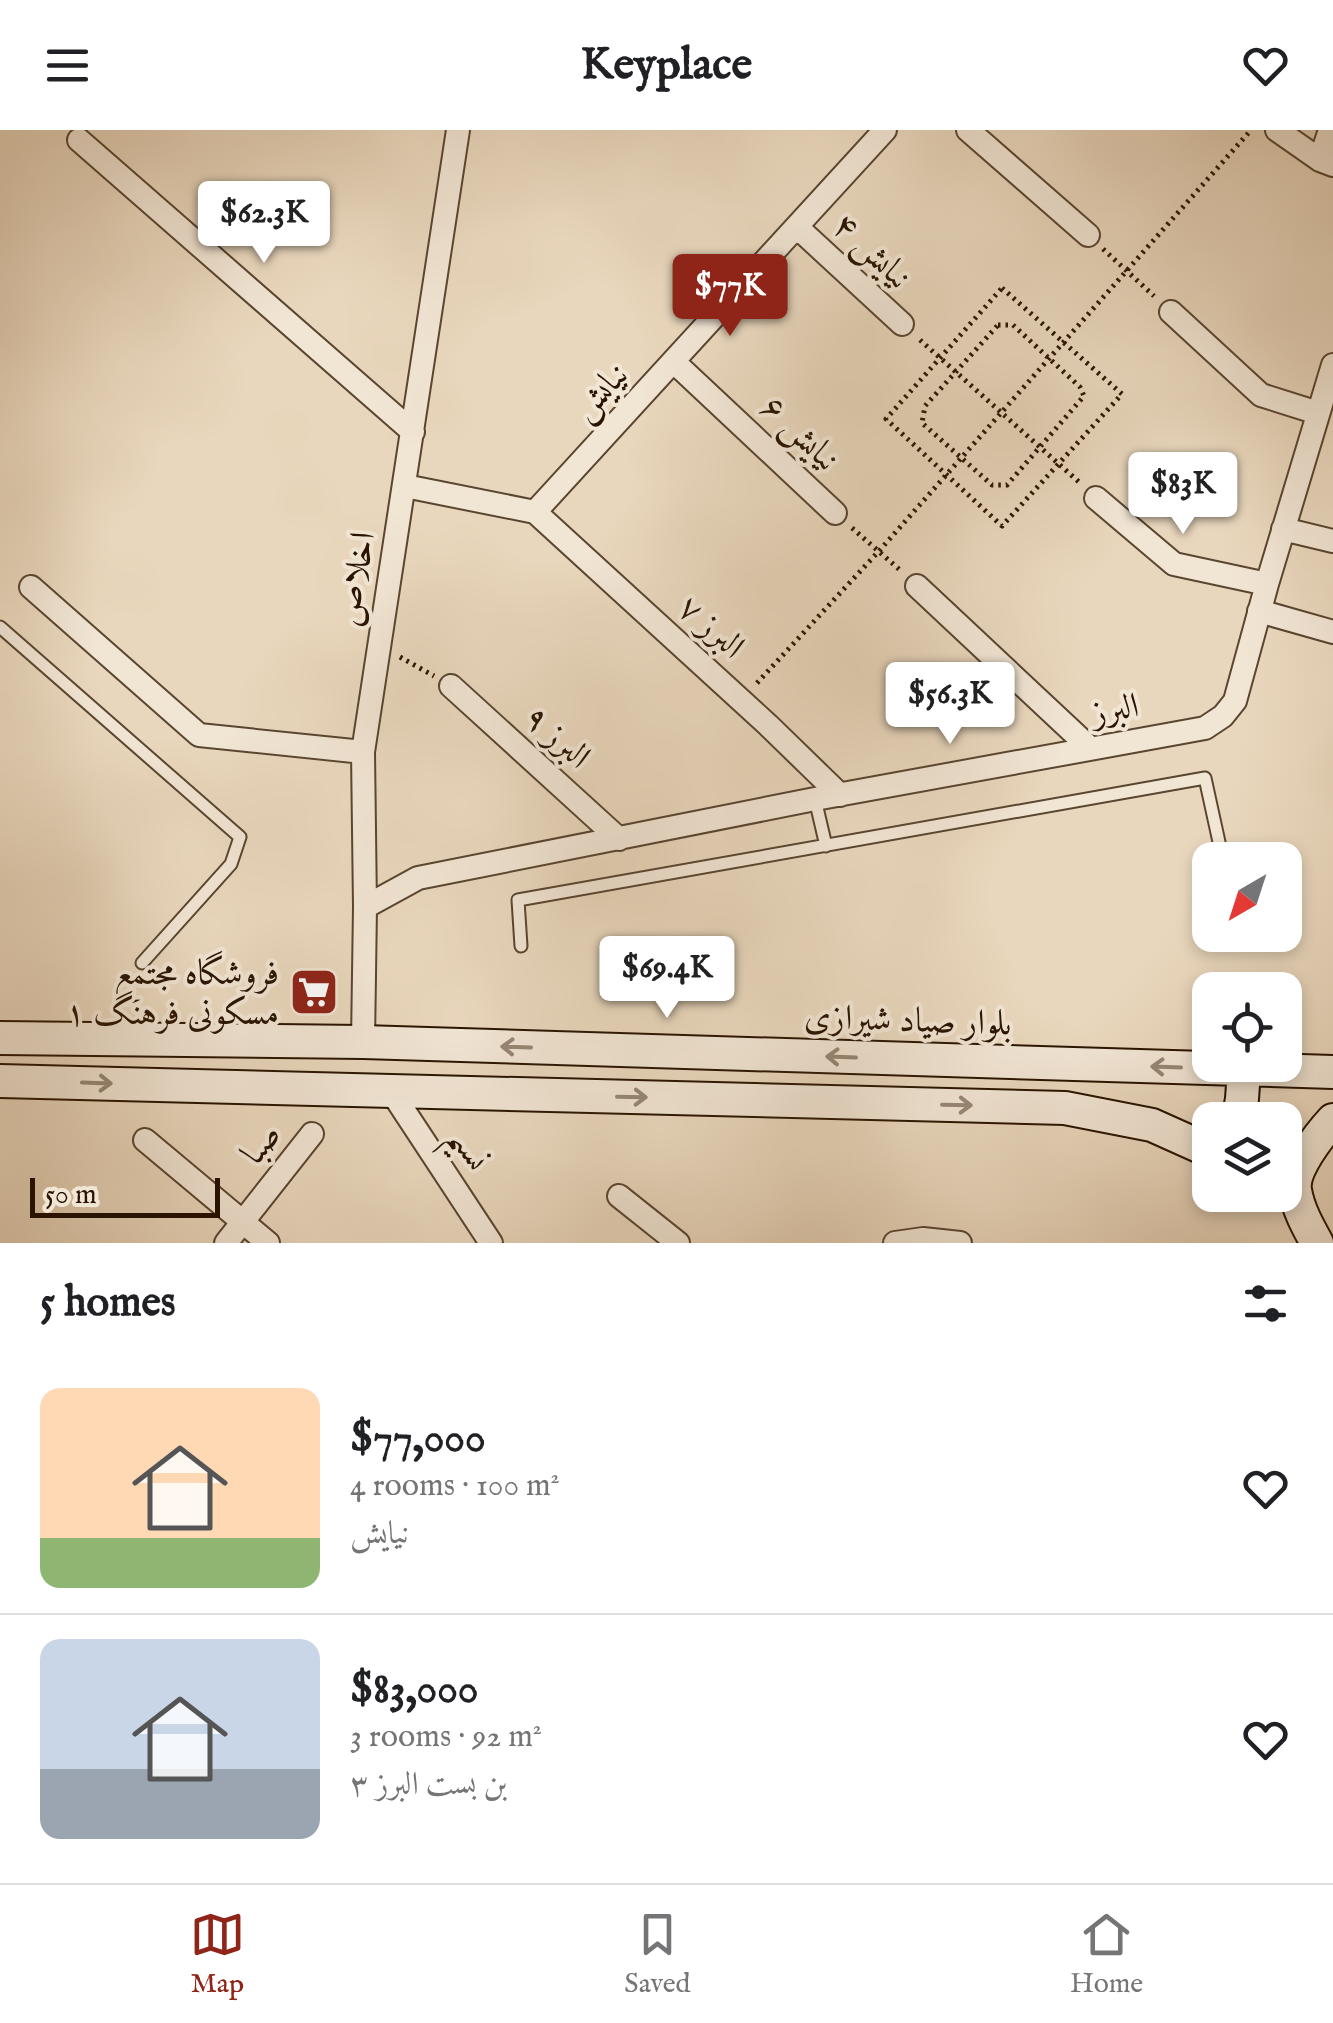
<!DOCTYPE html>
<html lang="en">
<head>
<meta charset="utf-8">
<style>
	:root { --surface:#fff; --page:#f6f6f6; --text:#202124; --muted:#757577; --line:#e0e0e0; --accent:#8f2418 }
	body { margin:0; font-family:"IM FELL English",Amiri,serif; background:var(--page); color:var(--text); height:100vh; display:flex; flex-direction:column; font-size:38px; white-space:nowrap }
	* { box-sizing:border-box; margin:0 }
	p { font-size:32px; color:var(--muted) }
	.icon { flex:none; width:55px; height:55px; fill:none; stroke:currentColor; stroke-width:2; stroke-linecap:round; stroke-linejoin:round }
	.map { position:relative; height:1113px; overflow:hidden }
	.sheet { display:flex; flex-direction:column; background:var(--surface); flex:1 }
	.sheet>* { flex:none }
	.needle { width:65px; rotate:219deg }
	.fabs { position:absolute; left:1192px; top:712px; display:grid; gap:20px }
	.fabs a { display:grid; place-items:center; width:110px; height:110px; border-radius:20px; background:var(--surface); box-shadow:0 5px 15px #0003; font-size:50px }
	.scale { position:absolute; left:30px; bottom:25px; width:190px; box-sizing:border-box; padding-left:10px; border:5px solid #2a1401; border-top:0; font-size:28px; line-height:35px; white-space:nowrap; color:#2a1401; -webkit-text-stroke:8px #f1e5d4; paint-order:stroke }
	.price { position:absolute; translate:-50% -85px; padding:0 22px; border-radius:10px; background:#fff; color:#222; font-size:32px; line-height:65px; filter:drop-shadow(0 2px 5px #0008) }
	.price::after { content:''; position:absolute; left:50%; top:60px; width:30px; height:22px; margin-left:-15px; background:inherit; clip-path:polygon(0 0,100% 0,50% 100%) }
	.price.selected { background:var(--accent); color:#fff }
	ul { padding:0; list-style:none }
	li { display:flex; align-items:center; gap:30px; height:250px; padding:0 40px }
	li+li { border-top:2px solid var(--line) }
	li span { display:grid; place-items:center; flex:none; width:280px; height:200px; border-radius:20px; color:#555 }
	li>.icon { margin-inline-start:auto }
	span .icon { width:120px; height:120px; fill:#fffc; stroke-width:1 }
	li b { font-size:42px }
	h2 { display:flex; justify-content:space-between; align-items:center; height:120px; padding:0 40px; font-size:42px }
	header { display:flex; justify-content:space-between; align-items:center; height:130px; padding:0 40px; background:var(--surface); font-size:45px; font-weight:800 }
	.menu { display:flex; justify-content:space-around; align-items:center; height:140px; border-top:2px solid var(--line); background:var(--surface); font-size:28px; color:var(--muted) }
	.menu a { display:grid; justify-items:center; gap:5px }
	.menu .selected { color:var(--accent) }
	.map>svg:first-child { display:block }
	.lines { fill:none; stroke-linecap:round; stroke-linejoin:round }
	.lane-casing { stroke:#5a4530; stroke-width:15 }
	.street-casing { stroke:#5a4530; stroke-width:26 }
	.secondary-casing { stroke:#2a1401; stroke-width:36 }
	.path { stroke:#2a1401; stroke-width:5; stroke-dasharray:2.5 5; stroke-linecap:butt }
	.lane { stroke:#f1e5d4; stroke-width:11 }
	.street { stroke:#f1e5d4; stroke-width:22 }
	.secondary { stroke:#f1e5d4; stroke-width:32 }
	.oneway { stroke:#978775 }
	.labels { text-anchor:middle; stroke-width:8; stroke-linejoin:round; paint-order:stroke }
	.street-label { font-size:35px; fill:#2a1401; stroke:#f1e5d4 }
	.poi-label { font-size:35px; fill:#2a1401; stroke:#f1e5d4; text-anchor:end }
</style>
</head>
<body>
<header><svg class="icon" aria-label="menu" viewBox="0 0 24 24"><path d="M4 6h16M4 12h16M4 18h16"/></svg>Keyplace<svg class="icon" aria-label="heart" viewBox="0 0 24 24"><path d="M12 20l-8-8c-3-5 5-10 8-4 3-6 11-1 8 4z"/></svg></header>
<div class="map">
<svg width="1333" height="1113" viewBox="0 0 1333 1113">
	<rect width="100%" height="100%" fill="#e9d7bd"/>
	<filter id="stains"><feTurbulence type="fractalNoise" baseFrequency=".002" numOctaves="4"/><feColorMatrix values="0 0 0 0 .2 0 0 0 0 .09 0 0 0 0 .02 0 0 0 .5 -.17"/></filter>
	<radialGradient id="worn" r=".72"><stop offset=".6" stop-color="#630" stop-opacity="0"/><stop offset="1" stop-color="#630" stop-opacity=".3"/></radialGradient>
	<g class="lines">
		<!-- lane casing -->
		<g class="lane-casing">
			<path id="lane" d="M0 497 240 707 231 734 142 833
				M815 669 826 716
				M521 816 518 770 1205 648 1219 712"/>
		</g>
		<!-- street casing -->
		<g class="street-casing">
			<path id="street" d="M968 0 1088 105
				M1277 0 1320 30 1333 35
				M79 10 413 302
				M1320 30 1330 0
				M797 97 902 194
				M1171 182 1261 265 1318 283
				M674 232 835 383
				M405 356 535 382
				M1096 368 1174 434 1267 454
				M535 382 885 0
				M535 382 768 595 840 665
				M1283 399 1333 411
				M917 456 1090 618
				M31 457 199 605 363 622
				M1259 481 1333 502
				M451 556 619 709
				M365 777 418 748 815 669 1205 598 1223 586 1235 571 1267 454 1333 235
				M363 912 365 777 363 622 458 0
				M391 961 491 1113
				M145 1010 268 1113
				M619 1066 678 1113
				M226 1113 312 1004
				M895 1113 923 1109 960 1113"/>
		</g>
		<!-- secondary casing -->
		<g class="secondary-casing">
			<path id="secondary" d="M0 908 363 912 1333 942
				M0 951 1065 978 1152 995 1210 1021
				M1238 990 1242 969 1244 940
				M1317 1113C1308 1097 1298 1079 1295 1060 1292 1040 1319 1005 1333 990"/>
		</g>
		<!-- path -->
		<path class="path" d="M1103 119 1154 166
			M1002 158 1122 264 1002 396 886 289Z
			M998 195H1013L1080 257 1084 266 1007 355H992L922 293 925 276Z
			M920 210 1079 352
			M852 398 900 440
			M400 527 434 546
			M757 553 879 421 1251 0"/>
		<!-- lane -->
		<use href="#lane" class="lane"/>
		<!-- street -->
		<use href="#street" class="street"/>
		<!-- secondary -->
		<use href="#secondary" class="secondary"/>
	</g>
	<!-- one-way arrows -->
	<defs><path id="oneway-shaft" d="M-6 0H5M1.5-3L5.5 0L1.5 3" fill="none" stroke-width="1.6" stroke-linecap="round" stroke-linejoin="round" transform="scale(2.5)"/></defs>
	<g class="oneway">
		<use href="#oneway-shaft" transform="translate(516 917) rotate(-178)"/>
		<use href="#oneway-shaft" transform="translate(841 927) rotate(-178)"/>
		<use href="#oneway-shaft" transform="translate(1166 937) rotate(-178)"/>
		<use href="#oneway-shaft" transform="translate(97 953) rotate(2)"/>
		<use href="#oneway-shaft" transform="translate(632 967) rotate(1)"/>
		<use href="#oneway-shaft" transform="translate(957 975) rotate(1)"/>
	</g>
	<!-- icons -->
	<defs>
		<g id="supermarket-square" transform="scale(2.5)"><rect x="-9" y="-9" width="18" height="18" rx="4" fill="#8f2418" stroke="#f1e5d4"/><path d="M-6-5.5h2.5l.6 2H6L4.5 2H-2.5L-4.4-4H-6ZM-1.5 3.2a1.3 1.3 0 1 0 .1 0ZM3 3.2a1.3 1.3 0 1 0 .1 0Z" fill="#fff"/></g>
	</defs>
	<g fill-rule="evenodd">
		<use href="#supermarket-square" x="314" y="862"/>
	</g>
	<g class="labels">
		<!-- street labels -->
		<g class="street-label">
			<text transform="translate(873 120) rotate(43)" y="12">نیایش ۴</text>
			<text transform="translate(599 261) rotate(-47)" y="12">نیایش</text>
			<text transform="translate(801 302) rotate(43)" y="12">نیایش ۶</text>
			<text transform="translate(355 449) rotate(-81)" y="12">اخلاص</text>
			<text transform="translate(712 496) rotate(42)" y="12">البرز ۷</text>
			<text transform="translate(1115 578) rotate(-10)" y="12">البرز</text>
			<text transform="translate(558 606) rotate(42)" y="12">البرز ۹</text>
			<text transform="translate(908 889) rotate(2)" y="12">بلوار صیاد شیرازی</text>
			<text transform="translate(260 1013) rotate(-52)" y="12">صبا</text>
			<text transform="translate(470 1018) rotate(57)" y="12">نسیم</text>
		</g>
		<!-- poi labels -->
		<g class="poi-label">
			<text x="279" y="854">فروشگاه مجتمع<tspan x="279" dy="40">مسکونی فرهنگ ۱</tspan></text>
		</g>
	</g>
	<rect width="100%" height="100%" filter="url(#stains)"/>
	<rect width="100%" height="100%" fill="url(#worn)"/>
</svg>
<div class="fabs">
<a><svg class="needle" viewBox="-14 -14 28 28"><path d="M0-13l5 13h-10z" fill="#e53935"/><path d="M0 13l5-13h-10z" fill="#757577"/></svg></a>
<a><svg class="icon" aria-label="locate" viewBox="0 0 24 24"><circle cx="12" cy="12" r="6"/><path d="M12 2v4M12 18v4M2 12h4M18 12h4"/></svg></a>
<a><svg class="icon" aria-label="layers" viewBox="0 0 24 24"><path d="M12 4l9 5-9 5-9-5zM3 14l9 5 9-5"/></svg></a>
</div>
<div class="scale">50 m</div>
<b class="price" style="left:264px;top:136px">$62.3K</b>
<b class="price selected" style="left:730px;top:209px">$77K</b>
<b class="price" style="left:1183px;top:407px">$83K</b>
<b class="price" style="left:950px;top:617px">$56.3K</b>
<b class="price" style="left:667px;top:891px">$69.4K</b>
</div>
<section class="sheet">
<h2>5 homes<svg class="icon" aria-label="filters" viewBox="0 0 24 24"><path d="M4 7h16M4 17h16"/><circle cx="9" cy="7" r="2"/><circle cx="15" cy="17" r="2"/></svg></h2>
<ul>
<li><span style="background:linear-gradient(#ffd9b3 75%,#8fb573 0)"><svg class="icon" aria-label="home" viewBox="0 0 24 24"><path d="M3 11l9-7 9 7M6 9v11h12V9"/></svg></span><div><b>$77,000</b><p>4 rooms · 100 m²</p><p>نیایش</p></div><svg class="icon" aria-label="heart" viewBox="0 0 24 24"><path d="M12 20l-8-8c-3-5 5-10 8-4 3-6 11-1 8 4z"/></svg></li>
<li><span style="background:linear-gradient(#c9d6e8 65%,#9aa5b1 0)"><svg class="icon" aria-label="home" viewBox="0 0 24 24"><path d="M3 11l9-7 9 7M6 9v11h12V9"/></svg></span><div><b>$83,000</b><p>3 rooms · 92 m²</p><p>بن بست البرز ۳</p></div><svg class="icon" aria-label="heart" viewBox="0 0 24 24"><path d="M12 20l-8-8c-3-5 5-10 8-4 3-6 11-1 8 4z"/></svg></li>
</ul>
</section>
<nav class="menu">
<a class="selected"><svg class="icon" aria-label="map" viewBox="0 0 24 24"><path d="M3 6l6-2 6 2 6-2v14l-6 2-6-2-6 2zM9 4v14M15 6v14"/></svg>Map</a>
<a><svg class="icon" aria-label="saved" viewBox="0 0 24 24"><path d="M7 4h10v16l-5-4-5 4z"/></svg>Saved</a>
<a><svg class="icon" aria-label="home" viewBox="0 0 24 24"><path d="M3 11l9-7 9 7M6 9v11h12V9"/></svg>Home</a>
</nav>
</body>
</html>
